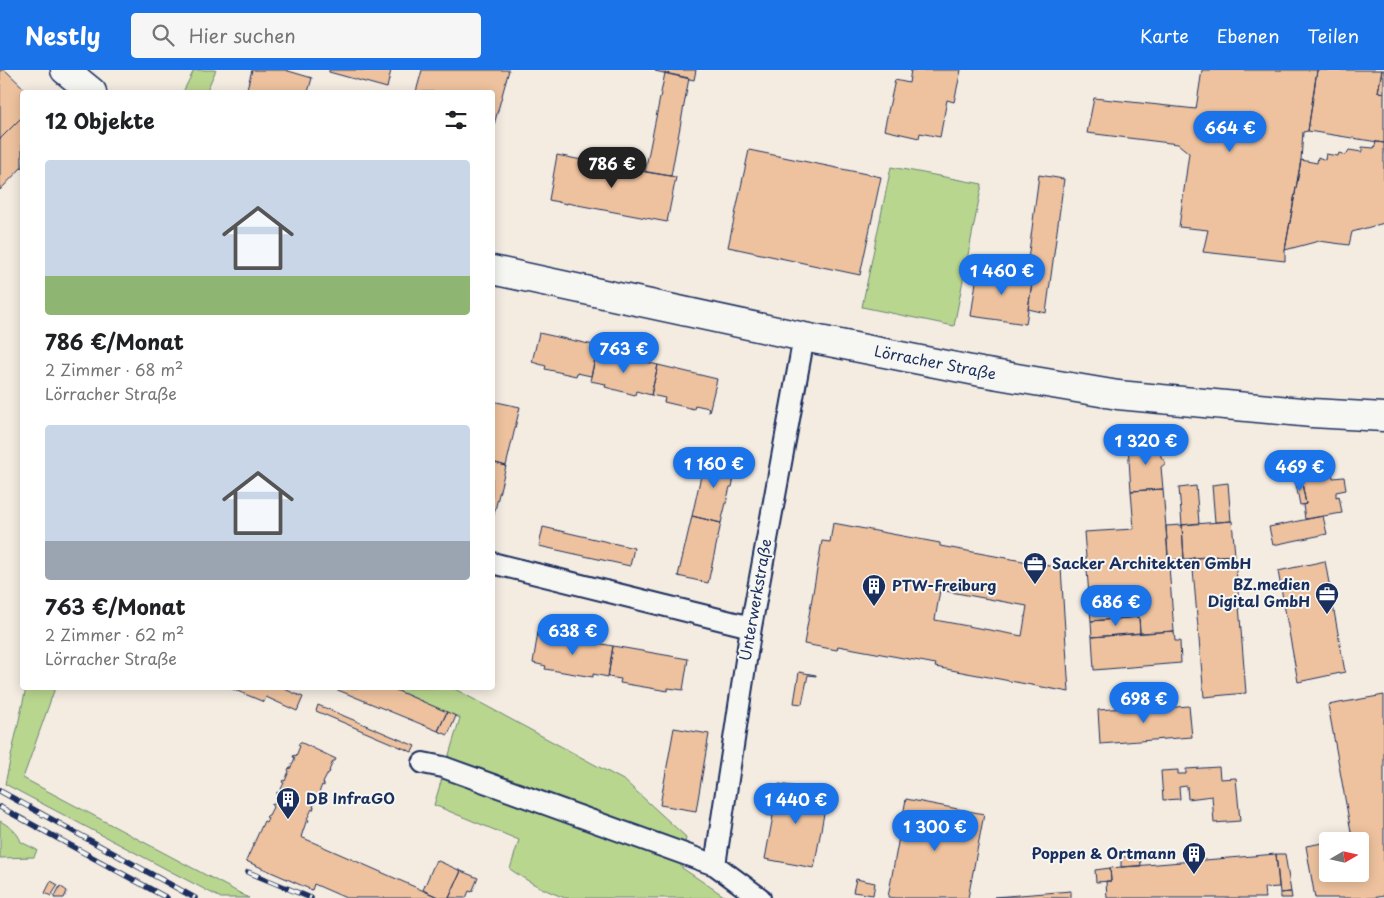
<!DOCTYPE html>
<html lang="de">
<head>
<meta charset="utf-8">
<style>
	:root { --surface:#fff; --page:#f6f6f6; --text:#202124; --muted:#757577; --accent:#1a73e8 }
	body { margin:0; font-family:"Playpen Sans",sans-serif; background:var(--page); color:var(--text); height:100vh; display:flex; flex-direction:column; font-size:19px; white-space:nowrap }
	* { box-sizing:border-box; margin:0 }
	p { font-size:16px; color:var(--muted) }
	.icon { flex:none; width:28px; height:28px; fill:none; stroke:currentColor; stroke-width:2; stroke-linecap:round; stroke-linejoin:round }
	.map { position:relative; flex:1; overflow:hidden }
	.drawer { position:absolute; left:20px; top:20px; width:475px; height:600px; display:flex; flex-direction:column; background:var(--surface); border-radius:5px; box-shadow:0 2px 12px #0003 }
	.drawer>* { flex:none }
	.needle { width:32px; rotate:81deg }
	.buttons { position:absolute; left:1319px; top:762px; display:grid; gap:10px }
	.buttons a { display:grid; place-items:center; width:50px; height:50px; border-radius:5px; background:var(--surface); box-shadow:0 2px 12px #0003; font-size:25px }
	.price { position:absolute; translate:-50% -42px; padding:0 11px; border-radius:18px; background:var(--accent); color:#fff; font-size:16px; line-height:32px; filter:drop-shadow(0 1px 2px #0008) }
	.price::after { content:''; position:absolute; left:50%; top:30px; width:15px; height:11px; margin-left:-8px; background:inherit; clip-path:polygon(0 0,100% 0,50% 100%) }
	.price.active { background:#222; color:#fff }
	ul { padding:0; list-style:none }
	li { display:grid; align-content:center; gap:10px; height:265px; padding:0 25px }
	li span { display:grid; place-items:center; height:155px; border-radius:5px; color:#555 }
	li>.icon { margin-inline-start:auto }
	span .icon { width:90px; height:90px; fill:#fffc; stroke-width:1 }
	li b { font-size:21px }
	h2 { display:flex; justify-content:space-between; align-items:center; height:60px; padding:0 25px; font-size:21px }
	header { display:flex; align-items:center; gap:30px; box-sizing:border-box; height:70px; padding:0 25px; background:var(--accent); color:#fff }
	header strong { font-size:24px }
	nav { display:flex; gap:28px; margin-inline-start:auto; font-size:18px }
	.search { width:350px; height:45px; background:var(--page); display:flex; align-items:center; gap:12px; box-sizing:border-box; padding:0 18px; border-radius:5px; color:var(--muted); font-size:19px }
	.map>svg:first-child { display:block }
	.green { fill:#b9d68f; stroke:#6a8276 }
	.building { fill:#eec29e; stroke:#1b2f5e; fill-rule:evenodd }
	.lines { fill:none; stroke-linecap:round; stroke-linejoin:round }
	.street-casing { stroke:#1b2f5e; stroke-width:24 }
	.secondary-casing { stroke:#1b2f5e; stroke-width:31 }
	.street { stroke:#f6f6f2; stroke-width:20 }
	.secondary { stroke:#f6f6f2; stroke-width:28 }
	.rail-casing { stroke:#1b2f5e; stroke-width:5.5 }
	.rail { stroke:#f6f6f2; stroke-width:4; stroke-dasharray:11; stroke-linecap:butt }
	.labels { text-anchor:middle; stroke-width:4; stroke-linejoin:round; paint-order:stroke }
	.street-label { font-size:15px; fill:#1b2f5e; stroke:#f6f6f2 }
	.poi-label { font-size:15px; font-weight:bold; fill:#1b2f5e; stroke:#f6f6f2; text-anchor:start }
</style>
</head>
<body>
<header>
<strong>Nestly</strong>
<div class="search"><svg class="icon" aria-label="search" viewBox="0 0 24 24"><circle cx="10" cy="10" r="6"/><path d="M15 15l6 6"/></svg>Hier suchen</div>
<nav><a>Karte</a><a>Ebenen</a><a>Teilen</a></nav>
</header>
<div class="map">
<svg width="1384" height="828" viewBox="0 0 1384 828">
	<rect width="100%" height="100%" fill="#f4ece1"/>
	<filter id="ink" filterUnits="userSpaceOnUse"><feTurbulence type="fractalNoise" baseFrequency=".02" numOctaves="2"/><feDisplacementMap in="SourceGraphic" scale="10" xChannelSelector="R" yChannelSelector="G"/><feConvolveMatrix kernelMatrix="1 2 1 2 8 2 1 2 1" color-interpolation-filters="sRGB"/></filter>
	<g filter="url(#ink)">
		<!-- green -->
		<path class="green" d="M194 0H216L206 22H183Z
			M891 97 982 114 954 256 862 237Z
			M26 618H55L23 708 249 828H221L5 714Z
			M391 618H453L625 711 686 767 682 798 727 828H692L690 827 689 828H565C544 820 528 812 510 799L519 770 434 735 460 648Z
			M0 751C9 756 18 762 21 772L37 780 34 787 0 788Z"/>
		<!-- building -->
		<path class="building" d="M0 0H5L28 22H22V47L0 69Z
			M252 0H285L312 8 308 22H246Z
			M329 0H391L387 18 329 2Z
			M422 0H509L492 62V22H416Z
			M655 0H696L694 10 655 1Z
			M911 0H961L954 32 947 30 940 67 920 63 919 68 884 60 895 10 909 13Z
			M1202 0H1317L1308 61 1303 62 1301 90 1285 180V191L1203 182 1208 160 1179 157 1189 83 1178 74 1087 63 1094 28 1196 39Z
			M1317 0H1382L1378 22 1384 23V73L1308 61Z
			M1382 0H1384V23L1378 22Z
			M665 3 689 8 671 106 645 102Z
			M22 47V97L0 120V69Z
			M1376 72 1384 73V153L1352 162 1349 175 1319 171 1285 180 1301 90 1317 93 1318 87 1325 90 1326 84 1338 86 1339 83 1346 85 1349 80 1362 82V77L1374 78Z
			M749 80 881 107 860 205 728 177Z
			M557 85 636 101 637 100 676 107 667 152 567 133V134L549 130Z
			M1039 105 1064 109 1046 243 1028 239 1033 206 1026 205Z
			M978 198 1033 206 1026 254 971 246Z
			M539 263 598 276 591 306 577 303 576 306 545 299 546 296 532 292Z
			M597 281 658 295 651 325 636 321 635 325 605 317 606 314 590 311Z
			M658 295 717 309 709 342H708L709 338 695 335 694 339 664 332 665 328 651 325Z
			M492 331 520 337 506 396 492 392Z
			M1138 365 1139 373 1128 374 1127 366Z
			M1160 372 1161 387 1166 393 1161 397 1163 419 1131 421 1128 374Z
			M719 387 737 392 732 417H730L721 453 692 446 705 388 718 391Z
			M1332 387 1334 401 1332 402 1333 408 1344 407 1345 413 1346 420 1336 422V427L1339 426 1342 443 1305 449 1303 435 1306 434 1301 408H1298L1296 393Z
			M492 392 506 396 492 452Z
			M1301 408 1306 434 1300 435 1295 409Z
			M1228 413 1231 451 1215 452 1212 415Z
			M1196 416 1199 453 1182 455 1179 418Z
			M1163 419 1174 561 1140 563 1139 547 1091 551 1084 462 1134 459 1131 421Z
			M692 446 721 453 708 513 678 506Z
			M1323 446 1327 464 1273 475 1269 457Z
			M1232 451 1235 485 1184 489 1182 455Z
			M833 453 940 473V476L1061 498 1069 622 935 597 936 594 838 576 837 580 804 574 822 471 830 472ZM940 520 1027 536 1022 566 935 550Z
			M1182 455 1184 489 1168 490 1166 456Z
			M543 457 634 478 630 496 539 476Z
			M1235 485 1246 623 1204 627 1192 488Z
			M1325 491 1345 602 1298 612 1278 501Z
			M1139 547 1140 563 1092 567 1091 551Z
			M1174 561 1175 571H1180L1181 593 1094 600 1092 567Z
			M538 562 613 576 608 607 593 604V607L545 599 546 596 533 593Z
			M613 576 688 589 683 620 668 618V621L620 613 621 609 608 607Z
			M799 602 816 605V606L808 605 802 634 794 633Z
			M230 618H282L303 627 297 641 266 627 264 632Z
			M333 618H391L447 642 438 661Z
			M1384 625V826L1372 828H1315L1306 776 1328 772V804H1360V771H1332L1352 767 1328 635Z
			M318 635 415 676 412 682 316 641Z
			M1163 635 1164 638 1189 636 1192 667 1100 674 1098 640Z
			M447 642 456 646 448 665 438 661Z
			M674 658 709 664 696 741 660 735Z
			M300 672 336 689 335 691H333L329 701H330L329 703H328L323 713 324 714V716L322 715 318 725H320L319 728 317 727 313 737H314L313 740 312 739 307 749 309 750 308 752H306L301 767 440 828H346L314 814 312 820 246 791 264 751 266 752 268 748 266 747 268 745H269L273 737 272 736V734L274 735 279 724H277V722L279 723 284 713 282 712 283 710 285 711 289 701 288 700 289 698 290 699 295 688 293 687 294 685 296 686 300 676 298 675Z
			M1219 697 1220 709 1236 708 1240 751 1214 753 1212 726 1188 729 1187 716 1179 717 1180 729 1163 730 1161 701 1178 700V704H1186V699Z
			M779 714 828 722 814 798 765 789 773 746 767 745 768 734 775 735Z
			M906 729 984 744 968 828H896L888 827Z
			M1276 784H1285L1291 822 1280 823Z
			M1276 784 1279 817 1264 818 1265 828H1107L1106 811H1111L1110 798Z
			M1140 786 1141 796 1121 797V787Z
			M436 790 461 801 449 828H440L423 820Z
			M1110 798 1111 811 1096 812 1095 800Z
			M461 801 478 808 472 822 469 821 466 828H449Z
			M856 809 875 813 873 825 853 822Z
			M51 811 58 815 51 826 45 823Z
			M60 816 67 821 64 828H54Z
			M1071 821V828L994 827Z
			M1291 822 1292 828H1280V823Z"/>
		<g class="lines">
			<!-- street casing -->
			<g class="street-casing">
				<path id="street" d="M492 493 751 557
					M423 693 443 697 715 795 760 828
					M715 795 751 557 804 267"/>
			</g>
			<!-- secondary casing -->
			<g class="secondary-casing">
				<path id="secondary" d="M65 0 92 22
					M492 200 804 267 981 302 1118 325 1312 343 1384 347"/>
			</g>
			<!-- street -->
			<use href="#street" class="street"/>
			<!-- secondary -->
			<use href="#secondary" class="secondary"/>
			<!-- rail casing -->
			<g class="rail-casing">
				<path id="rail" d="M0 721 195 828
					M0 737 167 828
					M248 802 311 828"/>
			</g>
			<!-- rail -->
			<use href="#rail" class="rail"/>
		</g>
	</g>
	<!-- icons -->
	<defs>
		<g id="office-pin" transform="scale(1.25)"><path d="M0 17L-7.5 6A9.5 9.5 0 1 1 7.5 6Z" fill="#1b2f5e" stroke="#f6f6f2"/><path d="M-6-3h4V-5.5h4V-3h4V5H-6ZM-1-4.5V-3h2v-1.5ZM-6 0V1H6V0Z" fill="#fff"/></g>
		<g id="building-pin" transform="scale(1.25)"><path d="M0 17L-7.5 6A9.5 9.5 0 1 1 7.5 6Z" fill="#1b2f5e" stroke="#f6f6f2"/><path d="M-4-6H4V6H1V3H-1V6H-4ZM-2.5-4.3h1.7v1.8h-1.7ZM.8-4.3h1.7v1.8H.8ZM-2.5-1h1.7V.8h-1.7ZM.8-1h1.7V.8H.8Z" fill="#fff"/></g>
	</defs>
	<g fill-rule="evenodd">
		<use href="#office-pin" x="1035" y="494"/>
		<use href="#building-pin" x="874" y="516"/>
		<use href="#office-pin" x="1327" y="524"/>
		<use href="#building-pin" x="288" y="729"/>
		<use href="#building-pin" x="1194" y="784"/>
	</g>
	<g class="labels">
		<!-- street labels -->
		<g class="street-label">
			<text transform="translate(935 293) rotate(11)" y="5">Lörracher Straße</text>
			<text transform="translate(756 530) rotate(-80)" y="5">Unterwerkstraße</text>
		</g>
		<!-- poi labels -->
		<g class="poi-label">
			<text x="1052" y="499">Sacker Architekten GmbH</text>
			<text x="1310" y="520" text-anchor="end">BZ.medien<tspan x="1310" dy="17">Digital GmbH</tspan></text>
			<text x="892" y="521">PTW-Freiburg</text>
			<text x="306" y="734">DB InfraGO</text>
			<text x="1176" y="789" text-anchor="end">Poppen &amp; Ortmann</text>
		</g>
	</g>
</svg>
<div class="buttons">
<a><svg class="needle" viewBox="-14 -14 28 28"><path d="M0-13l5 13h-10z" fill="#e53935"/><path d="M0 13l5-13h-10z" fill="#757577"/></svg></a>
</div>
<b class="price" style="left:1230px;top:83px">664 €</b>
<b class="price active" style="left:612px;top:119px">786 €</b>
<b class="price" style="left:1002px;top:226px">1 460 €</b>
<b class="price" style="left:624px;top:304px">763 €</b>
<b class="price" style="left:1146px;top:396px">1 320 €</b>
<b class="price" style="left:714px;top:419px">1 160 €</b>
<b class="price" style="left:1300px;top:422px">469 €</b>
<b class="price" style="left:1116px;top:557px">686 €</b>
<b class="price" style="left:573px;top:586px">638 €</b>
<b class="price" style="left:1144px;top:654px">698 €</b>
<b class="price" style="left:796px;top:755px">1 440 €</b>
<b class="price" style="left:935px;top:782px">1 300 €</b>
<section class="drawer">
<h2>12 Objekte<svg class="icon" aria-label="filters" viewBox="0 0 24 24"><path d="M4 7h16M4 17h16"/><circle cx="9" cy="7" r="2"/><circle cx="15" cy="17" r="2"/></svg></h2>
<ul>
<li><span style="background:linear-gradient(#c9d6e8 75%,#8fb573 0)"><svg class="icon" aria-label="home" viewBox="0 0 24 24"><path d="M3 11l9-7 9 7M6 9v11h12V9"/></svg></span><div><b>786 €/Monat</b><p>2 Zimmer · 68 m²</p><p>Lörracher Straße</p></div></li>
<li><span style="background:linear-gradient(#c9d6e8 75%,#9aa5b1 0)"><svg class="icon" aria-label="home" viewBox="0 0 24 24"><path d="M3 11l9-7 9 7M6 9v11h12V9"/></svg></span><div><b>763 €/Monat</b><p>2 Zimmer · 62 m²</p><p>Lörracher Straße</p></div></li>
</ul>
</section>
</div>
</body>
</html>
